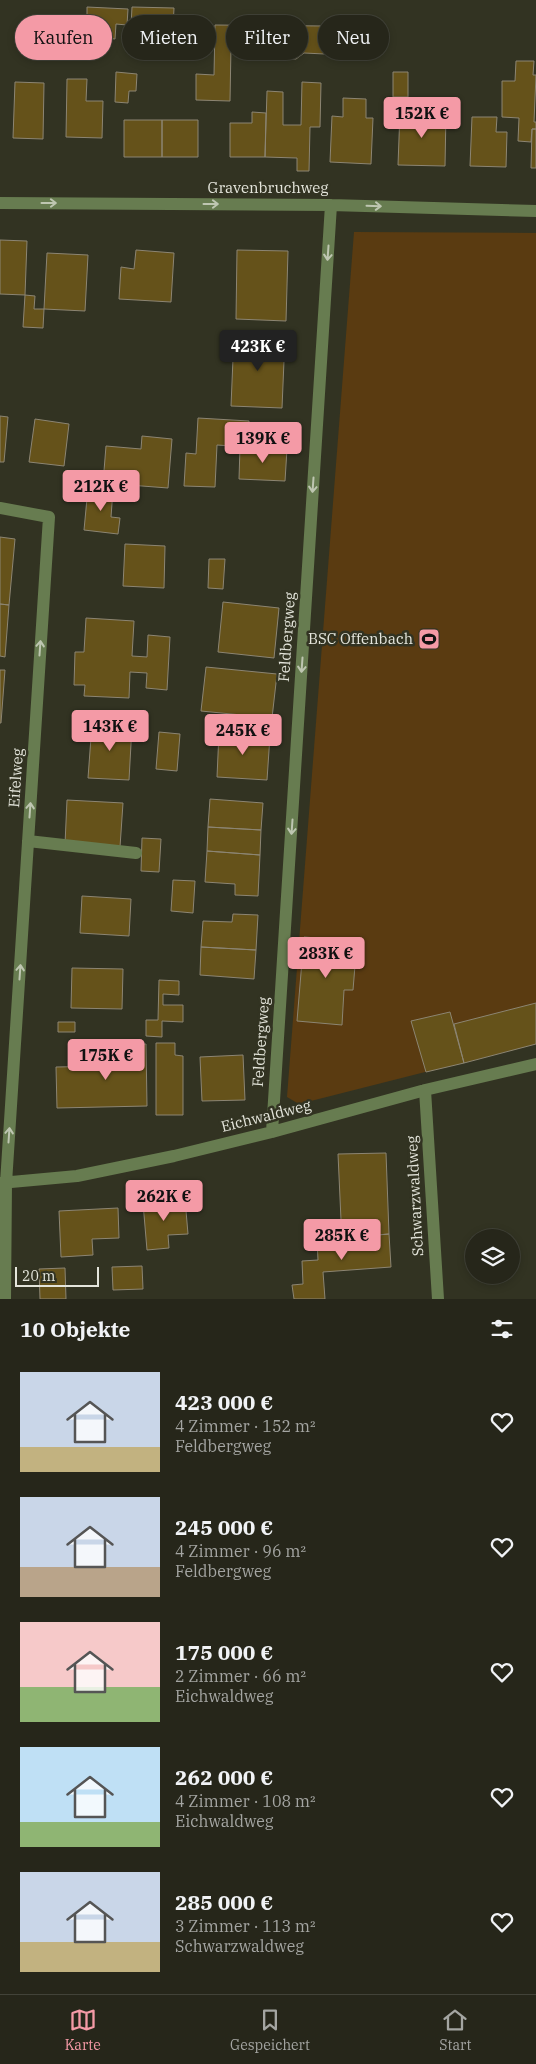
<!DOCTYPE html>
<html lang="de">
<head>
<meta charset="utf-8">
<style>
	:root { --surface:#26261a; --page:#2e2e23; --text:#f1f3f6; --muted:#a4a5a2; --line:#424339; --accent:#f49aa6 }
	body { margin:0; font-family:"IBM Plex Serif",serif; background:var(--page); color:var(--text); height:100vh; display:flex; flex-direction:column; font-size:19px; white-space:nowrap }
	* { box-sizing:border-box; margin:0 }
	p { font-size:16px; color:var(--muted) }
	.icon { flex:none; width:28px; height:28px; fill:none; stroke:currentColor; stroke-width:2; stroke-linecap:round; stroke-linejoin:round }
	.map { position:relative; height:1299px; overflow:hidden }
	.side { display:flex; flex-direction:column; background:var(--surface); flex:1 }
	.side>* { flex:none }
	.top-card { position:absolute; left:15px; top:15px; width:506px; height:45px; display:flex; gap:10px }
	.tools { position:absolute; left:465px; top:1229px; display:grid; gap:10px }
	.tools a { display:grid; place-items:center; width:55px; height:55px; border-radius:50%; background:var(--surface); box-shadow:0 2px 8px #0003,0 0 0 1px var(--line); font-size:25px }
	.scale { position:absolute; left:15px; bottom:12px; width:84px; box-sizing:border-box; padding-left:5px; border:2px solid #e4e5db; border-top:0; font-size:14px; line-height:18px; white-space:nowrap; color:#e4e5db; -webkit-text-stroke:4px #323322; paint-order:stroke }
	.price { position:absolute; translate:-50% -42px; padding:0 11px; border-radius:5px; background:var(--accent); color:#111; font-size:16px; line-height:32px; filter:drop-shadow(0 1px 2px #0008) }
	.price::after { content:''; position:absolute; left:50%; top:30px; width:15px; height:11px; margin-left:-8px; background:inherit; clip-path:polygon(0 0,100% 0,50% 100%) }
	.price.active { background:#222; color:#fff }
	ul { padding:0; list-style:none }
	li { display:flex; align-items:center; gap:15px; height:125px; padding:0 20px }
	li span { display:grid; place-items:center; flex:none; width:140px; height:100px; border-radius:0px; color:#555 }
	li>.icon { margin-inline-start:auto }
	span .icon { width:60px; height:60px; fill:#fffc; stroke-width:1 }
	li b { font-size:21px }
	h2 { display:flex; justify-content:space-between; align-items:center; height:60px; padding:0 20px; font-size:21px }
	.chip { padding:0 18px; border-radius:22px; background:var(--surface); box-shadow:0 2px 8px #0003,0 0 0 1px var(--line); font-size:18px; line-height:45px }
	.chip.active { background:var(--accent); color:#111 }
	.dock { display:flex; justify-content:space-around; align-items:center; height:70px; border-top:1px solid var(--line); background:var(--surface); font-size:14px; color:var(--muted) }
	.dock a { display:grid; justify-items:center; gap:2px }
	.dock .active { color:var(--accent) }
	.map>svg:first-child { display:block }
	.green { fill:#5a3b11 }
	.building { fill:#65521a; stroke:#8c8573 }
	.lines { fill:none; stroke-linecap:round; stroke-linejoin:round }
	.minor { stroke:#677c50; stroke-width:12 }
	.oneway { stroke:#bec6b1 }
	.labels { text-anchor:middle; stroke-width:5; stroke-linejoin:round; paint-order:stroke }
	.street-label { font-size:15px; fill:#e4e5db; stroke:#323322 }
	.poi-label { font-size:15px; fill:#e4e5db; stroke:#323322; text-anchor:end }
</style>
</head>
<body>
<div class="map">
<svg width="536" height="1299" viewBox="0 0 536 1299">
	<rect width="100%" height="100%" fill="#323322"/>
	<!-- green -->
	<path class="green" d="M354 232 536 233V1044L299 1104 287 1097Z"/>
	<!-- building -->
	<path class="building" d="M87 7 128 9 127 25 116 24 115 39 104 38V24L87 23Z
		M132 7 174 8 173 27 131 26Z
		M215 25 325 26V54L304 53 296 59H268V47L231 46 230 101 196 100V74L214 75Z
		M516 61H534L533 75H536L534 122H536V129H532L531 142 518 141 519 118 502 117V81H515Z
		M116 72 137 74 136 91H129L128 103 115 102Z
		M393 72H408V97H393Z
		M67 79H87L86 101H103L102 138 66 137Z
		M15 82 44 83 43 139 13 138Z
		M302 82 321 83 320 127H310L309 171H297V158L265 157 267 91 283 92V125H301Z
		M343 98 366 99V118H373L371 164 330 162 332 116 343 117Z
		M252 112 266 113 265 157H230V123H252Z
		M400 112 446 113 445 166 398 165Z
		M472 117H497L496 132H507L506 167 470 166Z
		M124 120H162V157H124Z
		M162 120H198V157H162Z
		M532 129H536V168H531Z
		M0 240 27 241 25 295 0 294Z
		M136 250 174 253 171 302 119 299 121 267 134 269Z
		M237 250 288 251 286 321 236 319Z
		M47 253 88 255 85 311 44 309Z
		M25 295 35 296 34 309H44L43 328 23 327Z
		M234 335 285 337 282 408 231 406Z
		M0 416 8 417 4 462H0Z
		M198 418 249 421 248 447 217 445 215 487 184 486 186 453 196 454Z
		M35 419 69 424 64 466 29 462Z
		M142 436 172 439 168 488 103 483 106 446 141 449Z
		M240 447 287 449 285 481 239 479Z
		M88 488 113 490 111 517 120 518 118 534 84 530Z
		M0 537 15 539 9 605 0 604Z
		M125 544 165 546 164 588 123 586Z
		M209 559H225L223 589 208 588Z
		M223 602 279 608 274 658 218 652Z
		M0 604 9 605 5 657 0 656Z
		M86 618 134 621 132 656 147 657 148 635 170 637 167 690 146 688 147 673 130 672 129 698 84 696 85 685H74L75 652H84Z
		M206 667 277 674 272 718 201 711Z
		M0 670H5L1 723H0Z
		M92 724 132 726 129 780 88 778Z
		M159 732 180 734 177 771 156 769Z
		M219 733 270 736 267 780 217 777Z
		M210 799 263 803 261 830 208 827Z
		M67 800 123 803 120 847 65 844Z
		M208 827 261 830 260 855 207 851Z
		M142 838 161 839 159 872 141 871Z
		M207 851 260 855 258 896 235 895V884L205 882Z
		M173 880 195 881 193 913 171 911Z
		M82 896 131 899 129 936 80 933Z
		M233 914 258 915 256 950 201 947 203 921 232 922Z
		M304 937 357 941 353 990H344L342 1025 297 1021Z
		M201 947 256 950 254 979 200 975Z
		M72 968 123 969 122 1009 71 1008Z
		M159 980 179 981V995L163 994V1005H183V1022L162 1021V1037L146 1036V1020H158Z
		M536 1003V1044L464 1063 454 1024Z
		M450 1012 464 1063 426 1072 411 1021Z
		M58 1022H75V1032H58Z
		M156 1043H175V1055L183 1056V1115H156Z
		M146 1044 147 1106 57 1108 56 1067 110 1066 109 1045Z
		M243 1055 245 1100 202 1101 200 1057Z
		M386 1153 389 1234 353 1237 352 1220H341L338 1154Z
		M185 1199 188 1234 168 1235 169 1248 147 1250 143 1203Z
		M118 1208 119 1238 92 1239 93 1255 61 1257 59 1211Z
		M389 1234 391 1267 323 1272 325 1299H294L292 1285 303 1284 302 1261 318 1260 317 1240Z
		M142 1266 143 1289 113 1290 112 1267Z
		M65 1268 66 1299H40L39 1269Z"/>
	<g class="lines">
		<!-- minor -->
		<path class="minor" d="M0 203 331 205 536 211
			M0 508 49 517 6 1183 5 1299
			M28 841 136 853
			M425 1090 438 1299
			M272 1132 331 205
			M0 1183 77 1176 174 1156 272 1132 425 1090 536 1064"/>
	</g>
	<!-- one-way arrows -->
	<defs><path id="oneway-shaft" d="M-6 0H5M1.5-3L5.5 0L1.5 3" fill="none" stroke-width="1.6" stroke-linecap="round" stroke-linejoin="round" transform="scale(1.25)"/></defs>
	<g class="oneway">
		<use href="#oneway-shaft" transform="translate(49 203)"/>
		<use href="#oneway-shaft" transform="translate(211 204)"/>
		<use href="#oneway-shaft" transform="translate(374 206) rotate(2)"/>
		<use href="#oneway-shaft" transform="translate(328 253) rotate(94)"/>
		<use href="#oneway-shaft" transform="translate(313 485) rotate(94)"/>
		<use href="#oneway-shaft" transform="translate(40 648) rotate(-86)"/>
		<use href="#oneway-shaft" transform="translate(302 665) rotate(94)"/>
		<use href="#oneway-shaft" transform="translate(30 810) rotate(-86)"/>
		<use href="#oneway-shaft" transform="translate(292 827) rotate(94)"/>
		<use href="#oneway-shaft" transform="translate(20 972) rotate(-86)"/>
		<use href="#oneway-shaft" transform="translate(9 1135) rotate(-86)"/>
	</g>
	<!-- icons -->
	<defs>
		<g id="stadium-square" transform="scale(1.125)"><rect x="-9" y="-9" width="18" height="18" rx="4" fill="#f49aa6" stroke="#323322"/><path d="M0-5a6.5 5 0 1 0 0 10a6.5 5 0 1 0 0-10ZM-3.5-1.8h7v3.6h-7Z" fill="#111"/></g>
	</defs>
	<g fill-rule="evenodd">
		<use href="#stadium-square" x="429" y="639"/>
	</g>
	<g class="labels">
		<!-- street labels -->
		<g class="street-label">
			<text x="268" y="193">Gravenbruchweg</text>
			<text transform="translate(287 637) rotate(-86)" y="5">Feldbergweg</text>
			<text transform="translate(16 778) rotate(-86)" y="5">Eifelweg</text>
			<text transform="translate(261 1042) rotate(-86)" y="5">Feldbergweg</text>
			<text transform="translate(266 1116) rotate(-14)" y="5">Eichwaldweg</text>
			<text transform="translate(415 1196) rotate(-93)" y="5">Schwarzwaldweg</text>
		</g>
		<!-- poi labels -->
		<g class="poi-label">
			<text x="413" y="644">BSC Offenbach</text>
		</g>
	</g>
</svg>
<div class="tools">
<a><svg class="icon" aria-label="layers" viewBox="0 0 24 24"><path d="M12 4l9 5-9 5-9-5zM3 14l9 5 9-5"/></svg></a>
</div>
<div class="scale">20 m</div>
<b class="price" style="left:422px;top:139px">152K €</b>
<b class="price active" style="left:258px;top:372px">423K €</b>
<b class="price" style="left:263px;top:464px">139K €</b>
<b class="price" style="left:101px;top:512px">212K €</b>
<b class="price" style="left:110px;top:752px">143K €</b>
<b class="price" style="left:243px;top:756px">245K €</b>
<b class="price" style="left:326px;top:979px">283K €</b>
<b class="price" style="left:106px;top:1081px">175K €</b>
<b class="price" style="left:164px;top:1222px">262K €</b>
<b class="price" style="left:342px;top:1261px">285K €</b>
<div class="top-card">
<a class="chip active">Kaufen</a>
<a class="chip">Mieten</a>
<a class="chip">Filter</a>
<a class="chip">Neu</a>
</div>
</div>
<section class="side">
<h2>10 Objekte<svg class="icon" aria-label="filters" viewBox="0 0 24 24"><path d="M4 7h16M4 17h16"/><circle cx="9" cy="7" r="2"/><circle cx="15" cy="17" r="2"/></svg></h2>
<ul>
<li><span style="background:linear-gradient(#c9d6e8 75%,#c2b280 0)"><svg class="icon" aria-label="home" viewBox="0 0 24 24"><path d="M3 11l9-7 9 7M6 9v11h12V9"/></svg></span><div><b>423 000 €</b><p>4 Zimmer · 152 m²</p><p>Feldbergweg</p></div><svg class="icon" aria-label="heart" viewBox="0 0 24 24"><path d="M12 20l-8-8c-3-5 5-10 8-4 3-6 11-1 8 4z"/></svg></li>
<li><span style="background:linear-gradient(#c9d6e8 70%,#b9a48a 0)"><svg class="icon" aria-label="home" viewBox="0 0 24 24"><path d="M3 11l9-7 9 7M6 9v11h12V9"/></svg></span><div><b>245 000 €</b><p>4 Zimmer · 96 m²</p><p>Feldbergweg</p></div><svg class="icon" aria-label="heart" viewBox="0 0 24 24"><path d="M12 20l-8-8c-3-5 5-10 8-4 3-6 11-1 8 4z"/></svg></li>
<li><span style="background:linear-gradient(#f6c9c9 65%,#8fb573 0)"><svg class="icon" aria-label="home" viewBox="0 0 24 24"><path d="M3 11l9-7 9 7M6 9v11h12V9"/></svg></span><div><b>175 000 €</b><p>2 Zimmer · 66 m²</p><p>Eichwaldweg</p></div><svg class="icon" aria-label="heart" viewBox="0 0 24 24"><path d="M12 20l-8-8c-3-5 5-10 8-4 3-6 11-1 8 4z"/></svg></li>
<li><span style="background:linear-gradient(#bfe0f5 75%,#8fb573 0)"><svg class="icon" aria-label="home" viewBox="0 0 24 24"><path d="M3 11l9-7 9 7M6 9v11h12V9"/></svg></span><div><b>262 000 €</b><p>4 Zimmer · 108 m²</p><p>Eichwaldweg</p></div><svg class="icon" aria-label="heart" viewBox="0 0 24 24"><path d="M12 20l-8-8c-3-5 5-10 8-4 3-6 11-1 8 4z"/></svg></li>
<li><span style="background:linear-gradient(#c9d6e8 70%,#c2b280 0)"><svg class="icon" aria-label="home" viewBox="0 0 24 24"><path d="M3 11l9-7 9 7M6 9v11h12V9"/></svg></span><div><b>285 000 €</b><p>3 Zimmer · 113 m²</p><p>Schwarzwaldweg</p></div><svg class="icon" aria-label="heart" viewBox="0 0 24 24"><path d="M12 20l-8-8c-3-5 5-10 8-4 3-6 11-1 8 4z"/></svg></li>
</ul>
</section>
<nav class="dock">
<a class="active"><svg class="icon" aria-label="map" viewBox="0 0 24 24"><path d="M3 6l6-2 6 2 6-2v14l-6 2-6-2-6 2zM9 4v14M15 6v14"/></svg>Karte</a>
<a><svg class="icon" aria-label="saved" viewBox="0 0 24 24"><path d="M7 4h10v16l-5-4-5 4z"/></svg>Gespeichert</a>
<a><svg class="icon" aria-label="home" viewBox="0 0 24 24"><path d="M3 11l9-7 9 7M6 9v11h12V9"/></svg>Start</a>
</nav>
</body>
</html>
